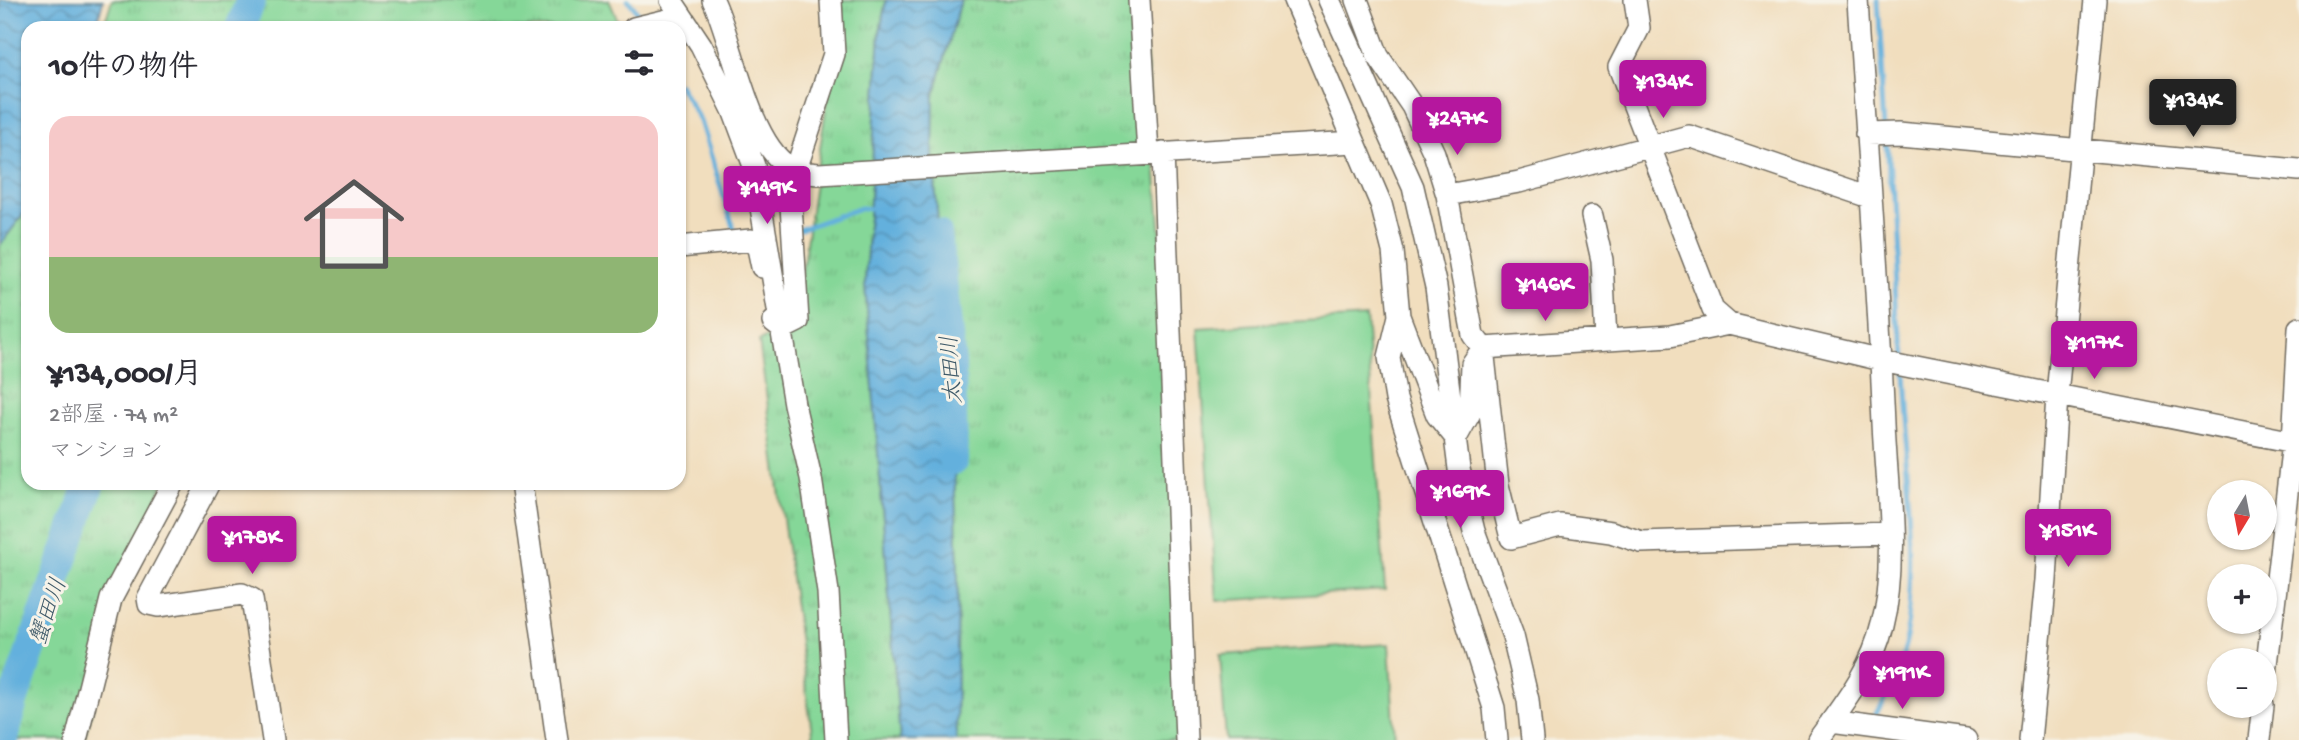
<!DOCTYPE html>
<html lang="ja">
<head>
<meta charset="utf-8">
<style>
	:root { --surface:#fff; --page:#f7f7f7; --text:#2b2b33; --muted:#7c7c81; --accent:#b5179e }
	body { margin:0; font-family:"Gochi Hand","Klee One",sans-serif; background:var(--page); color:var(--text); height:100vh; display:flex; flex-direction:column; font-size:26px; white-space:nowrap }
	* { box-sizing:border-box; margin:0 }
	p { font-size:23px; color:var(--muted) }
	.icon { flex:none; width:38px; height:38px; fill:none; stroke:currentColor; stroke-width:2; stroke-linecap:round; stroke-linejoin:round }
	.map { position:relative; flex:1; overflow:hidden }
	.drawer { position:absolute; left:21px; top:21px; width:665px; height:469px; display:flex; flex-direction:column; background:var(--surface); border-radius:21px; box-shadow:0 2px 5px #0004 }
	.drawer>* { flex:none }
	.needle { width:46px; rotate:190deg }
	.controls { position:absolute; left:2207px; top:480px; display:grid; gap:14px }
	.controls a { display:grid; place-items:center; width:70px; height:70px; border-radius:50%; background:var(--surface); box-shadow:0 2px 5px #0004; font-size:35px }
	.price { position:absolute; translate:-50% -60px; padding:0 16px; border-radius:7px; background:var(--accent); color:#fff; font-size:23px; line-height:46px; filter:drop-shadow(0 2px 4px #0008) }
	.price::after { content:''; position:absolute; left:50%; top:42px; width:21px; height:16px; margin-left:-10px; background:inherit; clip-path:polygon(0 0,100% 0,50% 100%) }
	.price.active { background:#222; color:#fff }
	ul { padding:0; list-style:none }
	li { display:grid; align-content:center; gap:14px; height:371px; padding:0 28px }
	li span { display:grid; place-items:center; height:217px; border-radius:21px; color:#555 }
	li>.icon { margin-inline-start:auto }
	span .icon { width:126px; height:126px; fill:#fffc; stroke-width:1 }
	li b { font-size:30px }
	h2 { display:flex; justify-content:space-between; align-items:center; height:84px; padding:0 28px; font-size:30px }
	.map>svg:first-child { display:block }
	.grass { fill:url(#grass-tufts); stroke:#588162; stroke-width:2 }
	.pitch { fill:#85d798; stroke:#588162; stroke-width:2 }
	.water { fill:url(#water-waves); stroke:#476e84; stroke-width:2 }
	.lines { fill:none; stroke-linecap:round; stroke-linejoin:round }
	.stream { stroke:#63b0dd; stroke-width:5 }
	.river { stroke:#63b0dd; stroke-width:30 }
	.minor-casing { stroke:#706a5e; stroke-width:24 }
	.minor { stroke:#fff; stroke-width:21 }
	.labels { text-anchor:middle; stroke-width:6; stroke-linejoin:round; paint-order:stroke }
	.water-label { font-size:23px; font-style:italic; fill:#3f5a69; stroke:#f7f3e8 }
</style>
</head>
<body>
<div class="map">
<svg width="2299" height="740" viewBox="0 0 2299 740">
	<defs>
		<pattern id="grass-tufts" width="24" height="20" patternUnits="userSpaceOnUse" patternTransform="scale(1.75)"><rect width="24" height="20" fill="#85d798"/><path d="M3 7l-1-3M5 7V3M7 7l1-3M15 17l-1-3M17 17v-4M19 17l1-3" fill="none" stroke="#73b983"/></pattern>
		<pattern id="water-waves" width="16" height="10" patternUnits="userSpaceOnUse" patternTransform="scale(1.75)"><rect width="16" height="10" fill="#63b0dd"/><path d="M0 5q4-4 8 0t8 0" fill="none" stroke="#528fb3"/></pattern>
	</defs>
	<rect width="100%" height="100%" fill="#f7f3e8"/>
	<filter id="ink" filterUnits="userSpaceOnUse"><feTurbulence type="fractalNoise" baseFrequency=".0143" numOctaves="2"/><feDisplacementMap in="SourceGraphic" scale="14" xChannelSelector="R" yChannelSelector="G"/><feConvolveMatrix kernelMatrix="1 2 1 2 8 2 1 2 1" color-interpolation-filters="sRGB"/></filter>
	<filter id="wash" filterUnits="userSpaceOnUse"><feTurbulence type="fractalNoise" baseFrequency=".00686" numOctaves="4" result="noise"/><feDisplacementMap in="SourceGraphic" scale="28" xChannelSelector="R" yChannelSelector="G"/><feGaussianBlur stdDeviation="1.57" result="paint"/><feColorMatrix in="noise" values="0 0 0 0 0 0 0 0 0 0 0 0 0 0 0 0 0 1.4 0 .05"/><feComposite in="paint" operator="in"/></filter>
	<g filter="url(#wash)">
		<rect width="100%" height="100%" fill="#f1debe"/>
		<!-- grass -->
		<path class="grass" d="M112 0H609L621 28H103Z
			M833 0H886L880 32 865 284 900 740H813L759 341 794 325 834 54Z
			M961 0H1142L1171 363 1188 740H956L958 567 952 421 933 154 934 96Z
			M28 208V483H163L132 560 84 740H0V245Z"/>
		<!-- pitch -->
		<path class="pitch" d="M1366 317 1385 590 1217 601 1198 328Z
			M1389 644 1395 740H1226L1220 655Z"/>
		<!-- water -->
		<path class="water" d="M0 0H103L96 28H28V208L0 245Z
			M886 0H961L934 96 933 154 952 421 958 567 956 740H900L865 284 880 32Z"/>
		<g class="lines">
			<!-- stream -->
			<path class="stream" d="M628 0 643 19
				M1878 0 1886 128
				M679 84 700 121 736 236
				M1887 138 1899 359
				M798 230 860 208 875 209
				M1872 722C1886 697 1902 666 1907 638 1922 552 1903 456 1900 369"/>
			<!-- river -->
			<path class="river" d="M240 28 251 0
				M937 234 951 363 953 460
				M3 740 13 701 90 483"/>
		</g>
	</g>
	<g filter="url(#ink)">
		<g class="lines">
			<!-- minor casing -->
			<g class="minor-casing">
				<path id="minor" d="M671 0 701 45 733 110 754 166 794 404 811 478 828 592 836 740
					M713 0C734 42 749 153 797 171 804 173 812 173 819 174L1354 142
					M1139 0 1148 154
					M1294 0 1381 204 1393 251 1399 316 1437 415 1456 438 1470 413 1472 364 1483 348 1670 336 1729 324
					M1329 0 1413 187 1436 287 1459 469 1474 531 1513 636 1528 700 1532 740
					M1357 0 1378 56 1412 106 1434 153 1447 195 1473 335 1483 348 1498 485 1511 538 1560 525 1611 532 1641 542 1889 534
					M1635 0 1639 28 1619 67 1713 310 1729 324 1881 360 2299 443
					M634 28 680 17
					M1866 134 1901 133 2299 170
					M1163 153 1186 740
					M1447 195 1519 182 1689 136 1870 197
					M1592 216 1602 260 1606 340
					M679 247 751 240 758 248 762 267
					M1399 316 1389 357 1396 399 1494 708 1497 740
					M773 322 782 329 798 321 790 188 834 54 831 0
					M209 483 148 598 149 604 158 606 242 594 252 599 273 740
					M521 483 557 740
					M2264 690 2293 442 2299 328
					M1831 722 1966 740
					M76 740 111 599 173 483
					M1818 740C1844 704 1872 669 1882 625 1898 561 1887 489 1884 424 1878 282 1867 141 1858 0
					M2030 740 2046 580 2057 395 2095 0
					M2259 740 2263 705"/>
			</g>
			<!-- minor -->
			<use href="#minor" class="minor"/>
		</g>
	</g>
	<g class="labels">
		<!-- water labels -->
		<g class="water-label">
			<text transform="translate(950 370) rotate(-94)" y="8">太田川</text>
			<text transform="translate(47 611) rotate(-71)" y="8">蟹田川</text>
		</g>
	</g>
</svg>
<div class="controls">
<a><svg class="needle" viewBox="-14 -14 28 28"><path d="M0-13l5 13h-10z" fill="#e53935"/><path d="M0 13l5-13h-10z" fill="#7c7c81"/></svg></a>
<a>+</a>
<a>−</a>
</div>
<b class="price" style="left:1663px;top:120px">¥134K</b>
<b class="price active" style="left:2193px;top:139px">¥134K</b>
<b class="price" style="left:1457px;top:157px">¥247K</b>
<b class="price" style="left:767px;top:226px">¥149K</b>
<b class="price" style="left:1545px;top:323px">¥146K</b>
<b class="price" style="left:2094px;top:381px">¥117K</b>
<b class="price" style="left:1460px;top:530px">¥169K</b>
<b class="price" style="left:2068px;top:569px">¥151K</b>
<b class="price" style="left:252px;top:576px">¥178K</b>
<b class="price" style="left:1902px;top:711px">¥191K</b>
<section class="drawer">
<h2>10件の物件<svg class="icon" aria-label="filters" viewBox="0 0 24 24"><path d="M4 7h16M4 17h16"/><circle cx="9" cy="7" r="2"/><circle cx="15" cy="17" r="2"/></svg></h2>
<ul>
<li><span style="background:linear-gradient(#f6c9c9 65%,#8fb573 0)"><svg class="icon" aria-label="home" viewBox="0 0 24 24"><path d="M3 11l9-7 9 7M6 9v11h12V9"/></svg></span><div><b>¥134,000/月</b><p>2部屋 · 74 m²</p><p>マンション</p></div></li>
</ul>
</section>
</div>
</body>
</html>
